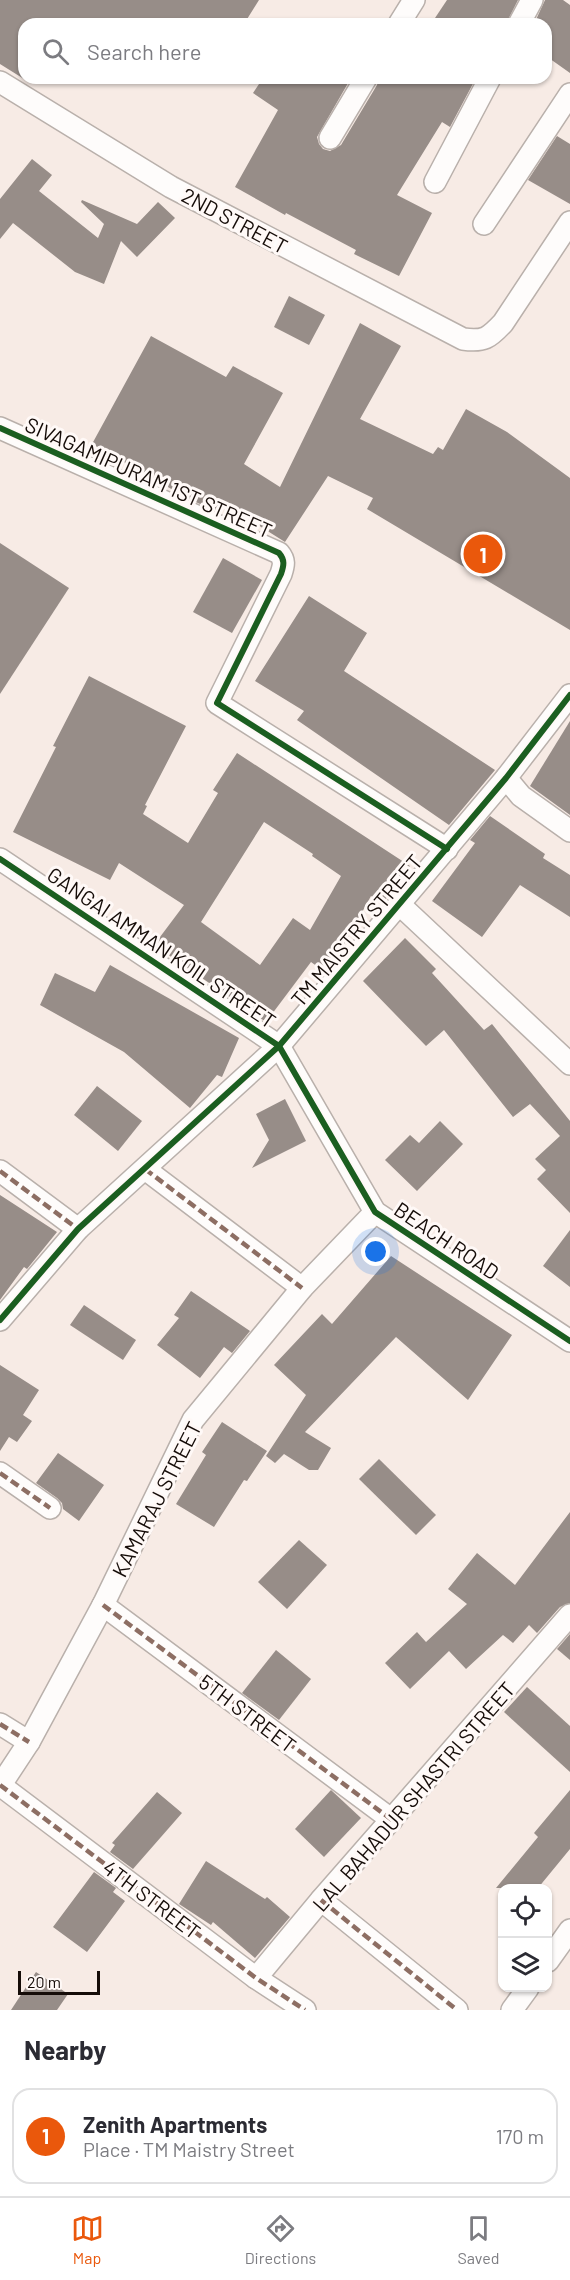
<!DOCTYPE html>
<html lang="en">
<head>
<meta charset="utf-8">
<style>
	:root { --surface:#fff; --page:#f2f2f3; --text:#2b2b33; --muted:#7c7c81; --line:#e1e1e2; --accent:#ea580c }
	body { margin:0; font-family:Barlow,sans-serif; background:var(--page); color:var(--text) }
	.controls { position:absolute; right:18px; bottom:18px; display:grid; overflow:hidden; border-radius:12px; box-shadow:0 2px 4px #0004 }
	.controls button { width:54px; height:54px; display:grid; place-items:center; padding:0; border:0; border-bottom:2px solid var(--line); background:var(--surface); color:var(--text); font:30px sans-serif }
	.scale { position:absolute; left:18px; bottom:15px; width:82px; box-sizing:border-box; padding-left:6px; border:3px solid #150c08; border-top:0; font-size:16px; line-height:21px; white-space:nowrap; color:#150c08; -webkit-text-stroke:4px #fff9f7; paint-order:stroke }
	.you { position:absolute; left:376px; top:1252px; width:21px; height:21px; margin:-15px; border:4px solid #fff; border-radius:50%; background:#1a73e8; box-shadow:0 0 0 9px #1a73e833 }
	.badge { display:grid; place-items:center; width:39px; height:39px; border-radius:50%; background:var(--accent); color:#fff; font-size:20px; font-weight:700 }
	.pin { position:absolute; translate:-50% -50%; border:3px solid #fff; box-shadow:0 2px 6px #0006 }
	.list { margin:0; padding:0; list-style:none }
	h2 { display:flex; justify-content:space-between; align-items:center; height:78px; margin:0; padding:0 24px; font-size:26px }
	h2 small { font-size:20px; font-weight:400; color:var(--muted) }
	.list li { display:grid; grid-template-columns:39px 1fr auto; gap:18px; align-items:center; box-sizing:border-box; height:96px; margin:0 12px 12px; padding:0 12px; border:2px solid var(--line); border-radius:18px }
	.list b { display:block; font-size:22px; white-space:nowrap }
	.list p { margin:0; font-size:20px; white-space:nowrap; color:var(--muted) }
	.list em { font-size:20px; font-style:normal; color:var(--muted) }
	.icon { flex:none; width:33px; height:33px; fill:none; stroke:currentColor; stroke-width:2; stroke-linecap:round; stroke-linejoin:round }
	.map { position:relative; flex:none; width:570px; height:2010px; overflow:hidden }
	.search { position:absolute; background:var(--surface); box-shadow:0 2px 4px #0004; left:18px; right:18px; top:18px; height:66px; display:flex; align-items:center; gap:15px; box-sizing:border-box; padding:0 21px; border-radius:18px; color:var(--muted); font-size:22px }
	.sheet { height:186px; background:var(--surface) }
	nav { display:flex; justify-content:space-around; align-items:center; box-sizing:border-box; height:84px; border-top:2px solid var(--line); background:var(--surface); font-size:16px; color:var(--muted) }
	nav a { display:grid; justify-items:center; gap:3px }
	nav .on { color:var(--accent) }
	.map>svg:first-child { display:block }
	.building { fill:#978d88; fill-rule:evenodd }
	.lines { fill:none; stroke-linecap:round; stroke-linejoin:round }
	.minor-casing { stroke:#b9b0ab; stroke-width:24 }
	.minor { stroke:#fefcfb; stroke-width:21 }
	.quiet { stroke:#8d6e63; stroke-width:4.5; stroke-dasharray:9 4.5; stroke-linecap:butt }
	.cycleway-casing { stroke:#fff9f7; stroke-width:10 }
	.cycleway { stroke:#1b5e20; stroke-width:6 }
	.labels { text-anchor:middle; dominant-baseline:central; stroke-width:6; stroke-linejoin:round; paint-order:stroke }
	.street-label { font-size:21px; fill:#150c08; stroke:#fff9f7 }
</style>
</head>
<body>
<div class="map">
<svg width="570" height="2010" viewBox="0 0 570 2010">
	<rect width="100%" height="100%" fill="#f7ebe5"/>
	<g class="building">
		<path d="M0 0H259L244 24H24V79L0 64Z"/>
		<path d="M447 0H518L506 24H431Z"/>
		<path d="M545 0H563L570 5V73L546 56V24H534Z"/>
		<path d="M263 78H351L317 137 319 144 323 149 330 151 341 145 377 85 379 78H476L450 127 442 122 397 195 432 213 399 276 354 254 356 250 286 213 285 215 235 187 278 110 253 93Z"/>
		<path d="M557 136 570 144V204L528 180Z"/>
		<path d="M32 159 52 175 39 191 98 238 104 224 81 202 82 200 137 224 158 202 175 218 137 257 121 241 104 284 75 272 13 223 0 239V199Z"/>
		<path d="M289 296 325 315 309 345 274 327Z"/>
		<path d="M360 323 401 346 360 419 433 454 438 447 443 450 466 409 507 432 570 478V630L367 509 373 498 328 476 285 542 223 503 218 512 189 499 92 444 151 336 226 377 233 366 283 393 244 464 280 487Z"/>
		<path d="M0 543 69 588 0 694Z"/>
		<path d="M223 558 262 580 232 633 193 612Z"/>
		<path d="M309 596 367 633 344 671 495 770 449 825 297 720 304 711 255 681Z"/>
		<path d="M89 676 186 726 145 805 147 806 143 814 188 843 218 793 213 790 237 753 410 866 383 903 371 896 340 952 325 972 311 962 266 1022 154 945 184 905 119 863 110 880 13 832 56 747 53 746ZM264 822 313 854 312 856 341 876 310 930 293 918 260 965 201 922Z"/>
		<path d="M570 721V815L530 786Z"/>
		<path d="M490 816 545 854 543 858 570 875V917L520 885 482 937 432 901 475 843 470 840Z"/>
		<path d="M405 938 436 969 432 973 484 1030 492 1024 570 1121V1213L537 1179 546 1170 535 1159 560 1136 530 1104 513 1117 444 1030 426 1046 363 981Z"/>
		<path d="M110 965 239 1038 222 1077 217 1075 190 1108 124 1052 40 1005 55 973 95 992Z"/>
		<path d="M97 1086 142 1121 118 1151 74 1115Z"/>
		<path d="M285 1099 306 1141 252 1168 269 1140 256 1114Z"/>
		<path d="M440 1121 463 1144 417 1191 385 1160 410 1135 419 1143Z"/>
		<path d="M0 1195 57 1232 27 1269 24 1267 0 1300Z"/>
		<path d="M570 1230V1287L543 1266Z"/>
		<path d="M391 1256 512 1335 468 1400 396 1337 305 1432 331 1448 318 1470H309L284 1454 275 1463 266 1456 306 1395 274 1365 322 1314 332 1324Z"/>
		<path d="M191 1291 250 1331 232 1353 224 1347 200 1378 157 1345 179 1318 174 1315Z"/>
		<path d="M84 1305 136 1340 123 1360 70 1325Z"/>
		<path d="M0 1365 39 1390 23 1415 32 1421 17 1442 9 1437 0 1451Z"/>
		<path d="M222 1422 267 1451 247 1481 244 1480 214 1527 176 1504 206 1455 202 1452Z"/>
		<path d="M58 1453 104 1485 79 1521 63 1509 62 1503 57 1498 36 1483Z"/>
		<path d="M379 1459 436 1515 416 1535 359 1479Z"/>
		<path d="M570 1512V1603L560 1607 537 1633 529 1625 513 1643 503 1635 466 1669 449 1651 410 1689 385 1663 417 1632 426 1642 467 1604 448 1589 477 1553 515 1585Z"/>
		<path d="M299 1540 327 1565 287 1609 258 1582Z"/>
		<path d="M570 1634V1660L557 1649Z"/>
		<path d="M276 1650 311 1679 279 1720 242 1693Z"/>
		<path d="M527 1687 570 1726V1772L504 1712Z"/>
		<path d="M331 1790 361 1818 324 1857 295 1829Z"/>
		<path d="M570 1790V1849L538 1888H496L538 1837 534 1833Z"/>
		<path d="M157 1792 182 1813 133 1869 110 1852 115 1845 112 1843Z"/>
		<path d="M206 1861 265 1899 267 1897 290 1917 255 1958 213 1922 211 1925 179 1904Z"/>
		<path d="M94 1872 116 1888 113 1892 125 1901 87 1952 53 1927Z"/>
		<path d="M36 1972 68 1994 57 2010H11Z"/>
	</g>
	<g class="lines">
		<defs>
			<g id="minor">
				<path d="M399 24 414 0"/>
				<path d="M519 24 532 0"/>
				<path d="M0 82 171 187 463 339C484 342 489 338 503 323L570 222"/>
				<path d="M330 138 366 78"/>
				<path d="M435 182 490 78"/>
				<path d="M484 224 570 94"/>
				<path d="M0 428 279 553C285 560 284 565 281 574L217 703 447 849"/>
				<path d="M506 778 521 796 570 831"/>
				<path d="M0 859 279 1046 375 1212 570 1341"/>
				<path d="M399 904 570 1064"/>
				<path d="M145 1169 302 1288"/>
				<path d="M0 1171 78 1229"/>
				<path d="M0 1320 78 1229 279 1046 506 778 570 695"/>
				<path d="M0 1473 50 1508"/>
				<path d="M103 1605 392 1820"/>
				<path d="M0 1724 29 1742"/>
				<path d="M0 1785 256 1978 305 2010"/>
				<path d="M0 1786 29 1742 103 1605 193 1420 302 1288 375 1212"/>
				<path d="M321 1900 457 2010"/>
				<path d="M548 1961 570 1930"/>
				<path d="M256 1978 321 1900 570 1615"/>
				<path d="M512 2010 528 1988"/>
			</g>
		</defs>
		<use href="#minor" class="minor-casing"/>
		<use href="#minor" class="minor"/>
		<g class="quiet">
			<path d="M145 1169 302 1288"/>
			<path d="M0 1171 78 1229"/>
			<path d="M0 1473 50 1508"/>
			<path d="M103 1605 392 1820"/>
			<path d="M0 1724 29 1742"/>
			<path d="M0 1785 256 1978 305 2010"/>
			<path d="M321 1900 457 2010"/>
		</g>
		<defs>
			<g id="cycleway">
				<path d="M0 428 279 553C285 560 284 565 281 574L217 703 447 849"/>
				<path d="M0 859 279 1046 375 1212 570 1341"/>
				<path d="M0 1320 78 1229 279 1046 506 778 570 695"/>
			</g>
		</defs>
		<use href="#cycleway" class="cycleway-casing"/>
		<use href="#cycleway" class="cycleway"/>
	</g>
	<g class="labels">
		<g class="street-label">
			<text transform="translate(235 220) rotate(28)">2ND STREET</text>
			<text transform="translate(149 477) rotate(24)">SIVAGAMIPURAM 1ST STREET</text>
			<text transform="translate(356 930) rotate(-50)">TM MAISTRY STREET</text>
			<text transform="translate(162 947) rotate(34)">GANGAI AMMAN KOIL STREET</text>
			<text transform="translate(447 1240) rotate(34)">BEACH ROAD</text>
			<text transform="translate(156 1499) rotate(-63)">KAMARAJ STREET</text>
			<text transform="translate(248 1713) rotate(37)">5TH STREET</text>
			<text transform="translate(413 1796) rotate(-49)">LAL BAHADUR SHASTRI STREET</text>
			<text transform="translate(152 1899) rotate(37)">4TH STREET</text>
		</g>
	</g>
</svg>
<div class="controls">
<button><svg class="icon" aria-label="locate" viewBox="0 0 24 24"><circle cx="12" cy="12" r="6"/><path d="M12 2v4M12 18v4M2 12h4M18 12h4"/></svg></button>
<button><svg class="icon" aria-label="layers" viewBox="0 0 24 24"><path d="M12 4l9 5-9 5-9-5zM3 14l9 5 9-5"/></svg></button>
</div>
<div class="scale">20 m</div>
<div class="you"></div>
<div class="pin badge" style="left:483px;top:554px">1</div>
<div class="search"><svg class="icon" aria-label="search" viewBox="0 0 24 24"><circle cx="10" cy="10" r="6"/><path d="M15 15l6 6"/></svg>Search here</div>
</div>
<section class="sheet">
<h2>Nearby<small></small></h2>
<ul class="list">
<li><span class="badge">1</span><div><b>Zenith Apartments</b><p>Place · TM Maistry Street</p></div><em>170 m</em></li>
</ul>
</section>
<nav>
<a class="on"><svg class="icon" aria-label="map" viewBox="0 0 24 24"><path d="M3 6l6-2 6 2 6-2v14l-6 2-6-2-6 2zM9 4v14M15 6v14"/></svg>Map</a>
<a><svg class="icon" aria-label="directions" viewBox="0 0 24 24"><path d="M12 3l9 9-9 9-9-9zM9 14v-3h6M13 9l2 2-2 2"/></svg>Directions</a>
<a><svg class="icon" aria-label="saved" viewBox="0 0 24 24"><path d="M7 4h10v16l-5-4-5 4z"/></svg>Saved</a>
</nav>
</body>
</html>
